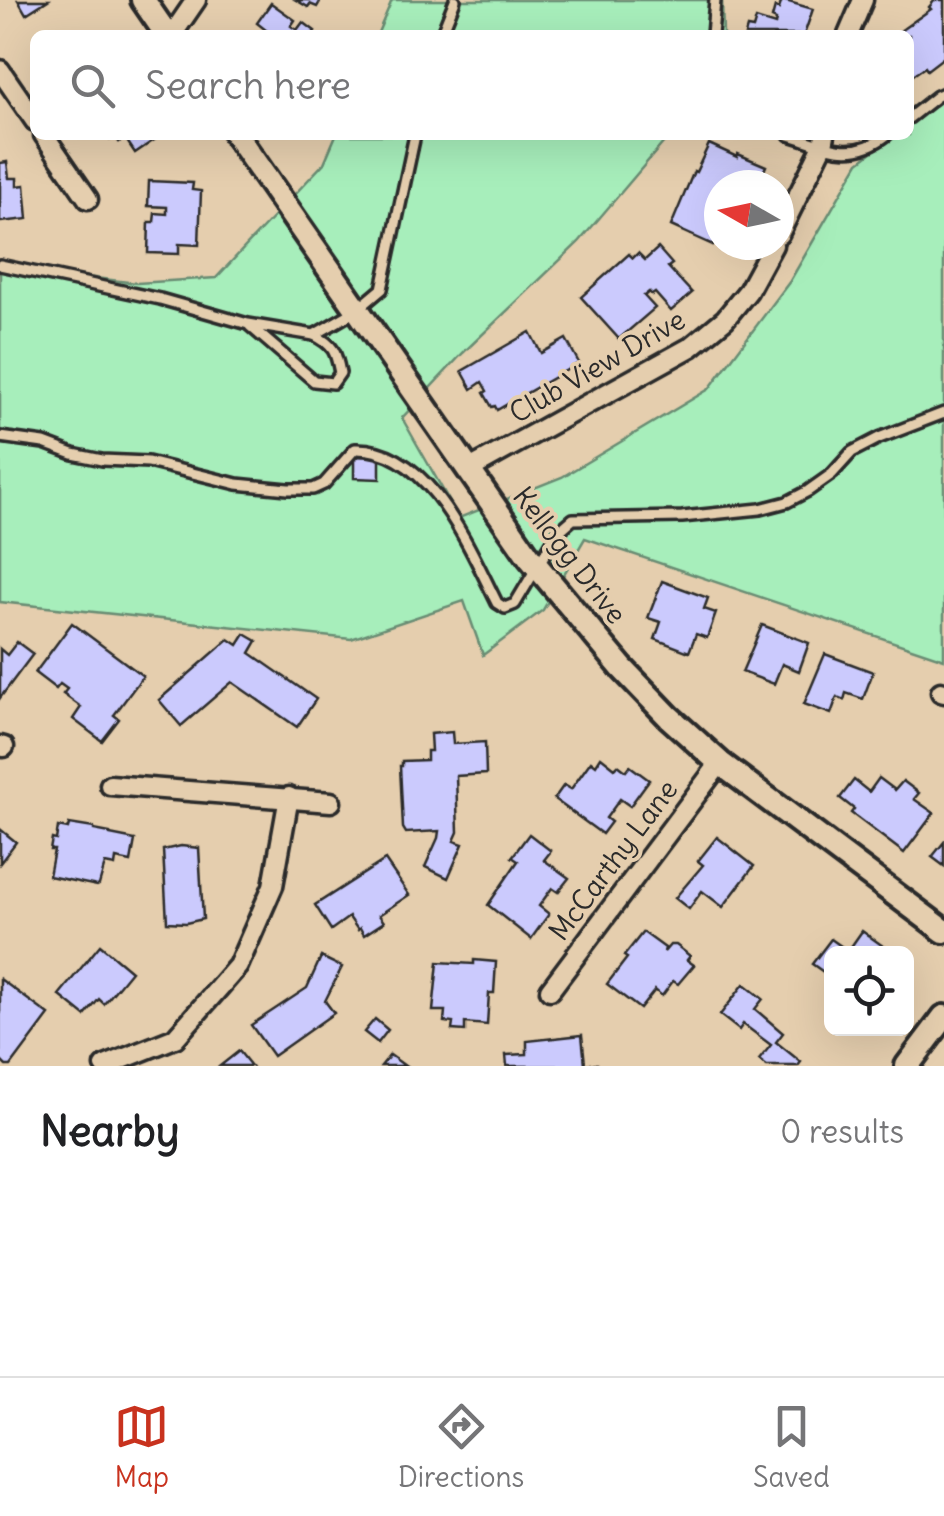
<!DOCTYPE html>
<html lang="en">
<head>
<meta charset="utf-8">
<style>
	:root { --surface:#fff; --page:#f6f6f6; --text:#202124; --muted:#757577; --line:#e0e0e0; --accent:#c8321e }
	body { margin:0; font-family:Delius,sans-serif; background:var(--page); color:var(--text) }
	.controls { position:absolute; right:30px; bottom:30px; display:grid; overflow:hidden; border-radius:15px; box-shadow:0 10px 40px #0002 }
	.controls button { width:90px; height:90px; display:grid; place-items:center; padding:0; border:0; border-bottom:2px solid var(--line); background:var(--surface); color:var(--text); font:50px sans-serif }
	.compass { position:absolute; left:704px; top:170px; width:90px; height:90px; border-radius:50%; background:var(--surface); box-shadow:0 10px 40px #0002; rotate:279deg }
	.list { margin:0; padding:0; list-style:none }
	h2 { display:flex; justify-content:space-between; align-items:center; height:130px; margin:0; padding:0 40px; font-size:42px }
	h2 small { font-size:32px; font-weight:400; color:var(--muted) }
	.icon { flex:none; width:55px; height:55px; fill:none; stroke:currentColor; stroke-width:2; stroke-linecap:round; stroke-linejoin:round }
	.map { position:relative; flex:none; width:944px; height:1066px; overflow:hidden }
	.search { position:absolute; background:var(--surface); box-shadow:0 10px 40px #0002; left:30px; right:30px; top:30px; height:110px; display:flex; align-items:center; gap:25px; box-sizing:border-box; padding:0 35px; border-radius:15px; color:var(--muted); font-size:38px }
	.sheet { height:310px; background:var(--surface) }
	nav { display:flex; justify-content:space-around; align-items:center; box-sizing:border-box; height:140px; border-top:2px solid var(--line); background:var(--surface); font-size:28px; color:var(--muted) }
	nav a { display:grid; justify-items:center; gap:5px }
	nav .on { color:var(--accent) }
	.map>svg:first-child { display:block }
	.green { fill:#a7eebb; stroke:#698c73; stroke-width:2.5 }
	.building { fill:#cbcafd; stroke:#2b2b2b; stroke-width:2.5 }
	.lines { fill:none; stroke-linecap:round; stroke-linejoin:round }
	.lane-casing { stroke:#2b2b2b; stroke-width:16 }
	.street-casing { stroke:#2b2b2b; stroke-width:25 }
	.secondary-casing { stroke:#2b2b2b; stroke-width:30 }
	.lane { stroke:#e5ceae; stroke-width:9 }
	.street { stroke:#e5ceae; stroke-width:18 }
	.secondary { stroke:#e5ceae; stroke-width:22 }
	.labels { text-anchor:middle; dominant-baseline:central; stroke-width:8; stroke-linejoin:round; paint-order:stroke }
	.street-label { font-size:28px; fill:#2b2b2b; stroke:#e5ceae }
</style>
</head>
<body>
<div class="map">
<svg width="944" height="1066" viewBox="0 0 944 1066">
	<rect width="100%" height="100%" fill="#e5ceae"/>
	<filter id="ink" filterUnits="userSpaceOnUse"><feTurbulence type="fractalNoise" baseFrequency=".01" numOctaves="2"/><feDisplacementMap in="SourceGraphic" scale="20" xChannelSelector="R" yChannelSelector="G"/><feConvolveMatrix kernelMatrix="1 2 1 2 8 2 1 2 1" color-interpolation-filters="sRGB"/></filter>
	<g filter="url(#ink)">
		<g class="green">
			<path d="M392 0H722L723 35H377Z"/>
			<path d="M944 96V659L585 538 543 610 483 655 464 601 351 639 0 602V267L137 283 216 278 324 163 336 135H670L579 242 463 353 402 418 459 518 562 477 709 389 790 281 859 162 894 135H909V123Z"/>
		</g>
		<g class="building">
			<path d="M18 0H48L26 14Z"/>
			<path d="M296 0H321L317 7 310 4 308 7Z"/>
			<path d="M782 0 813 9 804 35H745L747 28 753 29 756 19 775 25 776 20 772 18 775 7 779 9Z"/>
			<path d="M935 0H944V57L927 70 925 67 913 75 909 70V35H903L900 31 931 9 929 7Z"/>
			<path d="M271 3 295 20 291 26 297 30 303 22 315 31 312 35H270L271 34 257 23Z"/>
			<path d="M106 135H159L160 136 135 153 125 138 119 142 115 136 110 140Z"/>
			<path d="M709 144 737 157 738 154 766 166 758 185H743L733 181 731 185H719V231L713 245 671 226 694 171 696 172Z"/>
			<path d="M7 162 9 178H17V186L25 185 28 219 0 222V163Z"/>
			<path d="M149 181 193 183 192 190 201 191 199 245 179 244V254L148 253 149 222H154L155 213 167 214V207L148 206Z"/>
			<path d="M658 248 672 264 668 267 692 293 671 311 655 293 652 295 649 292 644 296 655 308 619 339 581 297 629 254 633 258 638 253 645 260Z"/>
			<path d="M530 332 541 353 566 339 579 363 497 410 495 406 492 407 484 393 487 391 482 382 472 389 462 371Z"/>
			<path d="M354 456 380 457V479L354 478Z"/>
			<path d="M662 581 708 598 704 609 716 613 707 638 696 634 689 652 655 639 661 622 648 618Z"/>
			<path d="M72 623 143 676 114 715 119 719 102 741 73 719 81 707 63 694 67 689 60 684 56 689 35 673Z"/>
			<path d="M762 625 809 643 799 671 782 664 774 684 742 672Z"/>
			<path d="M245 634 257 641 250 653 316 699 297 727 232 682 181 726 159 700 229 639 238 645Z"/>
			<path d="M17 642 33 654 0 698V649L7 655Z"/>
			<path d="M825 654 873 672 863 699 846 693 844 700 837 697 831 714 804 704Z"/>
			<path d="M452 732 453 744 485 742 486 774 456 776 458 832 454 841 463 844 448 878 425 867 438 838 439 831 406 833 403 828 400 766H402V761L427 760V751H431L430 734Z"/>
			<path d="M601 757 615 768 618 765 626 771 630 766 649 780 630 806 620 799 606 818 611 822 602 834 554 799 564 785 571 789 591 761 596 765Z"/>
			<path d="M879 778 895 790 903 781 919 793 914 799 934 813 904 853 851 813 854 809 840 798 854 780 869 792Z"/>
			<path d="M69 824 94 828V830L110 833V835L135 840 131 862 116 859 115 866 105 864 99 885 97 886 49 876 54 850H50L52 839 56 840 58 827 68 829Z"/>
			<path d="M0 829 16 842 0 863Z"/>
			<path d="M529 834 551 851 544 860 569 878 558 892 552 888 539 906 549 914 531 939 488 905 518 861 512 857Z"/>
			<path d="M717 837 754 866 723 907 702 891 689 909 675 898 703 865 698 861Z"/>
			<path d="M944 842V866L932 857Z"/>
			<path d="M181 846 199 848 203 919 186 923 167 922 163 850Z"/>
			<path d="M385 860 409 895 379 915 384 922 364 935 360 928 358 930 349 917 331 930 315 905Z"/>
			<path d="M862 931 890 951 888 954H832V978L812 964 831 939 848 951Z"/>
			<path d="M643 932 665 948 664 952 670 945H676L690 956 687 960 694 965 678 984 673 981 662 996 655 990 640 1009 607 984 627 958 624 956Z"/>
			<path d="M100 945 131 971 104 1004 99 999 85 1016 59 995Z"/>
			<path d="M321 957 342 967 325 1001 334 1013 273 1056 251 1025 307 988Z"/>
			<path d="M474 960 496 962 494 993H489L487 1025 465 1023V1031L452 1030 453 1023 444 1022 445 1011H433L438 962 474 964Z"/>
			<path d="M0 979 49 1015 11 1066H6L0 1060Z"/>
			<path d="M744 984 763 999 755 1009 783 1033 776 1042 801 1062 798 1066H767L759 1060 771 1045 743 1024 739 1030 720 1015Z"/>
			<path d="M375 1019 388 1030 378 1043 364 1032Z"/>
			<path d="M582 1035 585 1064H597V1066H507L506 1055 527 1054V1041Z"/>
			<path d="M239 1051 251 1066H220Z"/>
			<path d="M390 1055 405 1066H381Z"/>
		</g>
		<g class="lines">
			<defs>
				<g id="lane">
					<path d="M441 35 455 0"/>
					<path d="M712 35 715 0"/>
					<path d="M909 118 937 96 944 93"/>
					<path d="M789 135C827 146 852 162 887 135"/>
					<path d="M0 265 160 299 248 324 314 335 357 310 382 289 415 135"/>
					<path d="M250 326 314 381 333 383 340 373C336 352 334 345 314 335"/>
					<path d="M0 437 44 443 73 454 102 460 148 462 237 484 288 489H313L324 484 355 449C429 447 469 548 497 603L505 608 515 604 558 532 573 519 682 517 760 509 787 502 808 491 832 474 852 452 879 438 944 413"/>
				</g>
				<g id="street">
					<path d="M172 35 196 0"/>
					<path d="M848 35 863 0"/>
					<path d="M0 70 35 121"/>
					<path d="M44 135 88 199"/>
					<path d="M779 234 823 145 825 135"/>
					<path d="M468 470 691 347 725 319 748 291 773 245"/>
					<path d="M941 692 944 693"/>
					<path d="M0 746 4 747"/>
					<path d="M110 785 331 802"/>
					<path d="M550 990 720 763"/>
					<path d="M105 1066 175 1038 238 966 273 886 289 797"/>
				</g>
				<g id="secondary">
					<path d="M143 0 167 35"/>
					<path d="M236 135 530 558 622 668 669 717 720 763 944 931"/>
					<path d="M907 1066 944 1017"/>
				</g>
			</defs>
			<use href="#lane" class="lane-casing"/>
			<use href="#street" class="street-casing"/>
			<use href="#secondary" class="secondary-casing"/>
			<use href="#lane" class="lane"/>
			<use href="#street" class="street"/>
			<use href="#secondary" class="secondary"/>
		</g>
	</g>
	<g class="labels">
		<g class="street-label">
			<text transform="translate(597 366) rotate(-30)">Club View Drive</text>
			<text transform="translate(570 555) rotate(52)">Kellogg Drive</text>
			<text transform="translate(613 860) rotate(-53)">McCarthy Lane</text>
		</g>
	</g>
</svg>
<div class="controls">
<button><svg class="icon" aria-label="locate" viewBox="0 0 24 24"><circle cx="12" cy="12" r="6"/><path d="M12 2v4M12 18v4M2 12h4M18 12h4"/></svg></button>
</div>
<svg class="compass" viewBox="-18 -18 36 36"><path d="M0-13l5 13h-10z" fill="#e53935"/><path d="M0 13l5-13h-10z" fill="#757577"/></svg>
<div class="search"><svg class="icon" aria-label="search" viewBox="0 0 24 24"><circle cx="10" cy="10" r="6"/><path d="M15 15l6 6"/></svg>Search here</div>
</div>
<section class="sheet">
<h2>Nearby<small>0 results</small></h2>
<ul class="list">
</ul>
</section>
<nav>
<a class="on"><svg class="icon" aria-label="map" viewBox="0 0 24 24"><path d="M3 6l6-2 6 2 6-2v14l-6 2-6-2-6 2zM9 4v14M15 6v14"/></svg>Map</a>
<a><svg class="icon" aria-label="directions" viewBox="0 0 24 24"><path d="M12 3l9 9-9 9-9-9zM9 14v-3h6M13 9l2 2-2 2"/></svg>Directions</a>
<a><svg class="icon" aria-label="saved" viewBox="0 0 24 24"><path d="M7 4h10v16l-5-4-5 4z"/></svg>Saved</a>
</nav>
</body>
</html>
